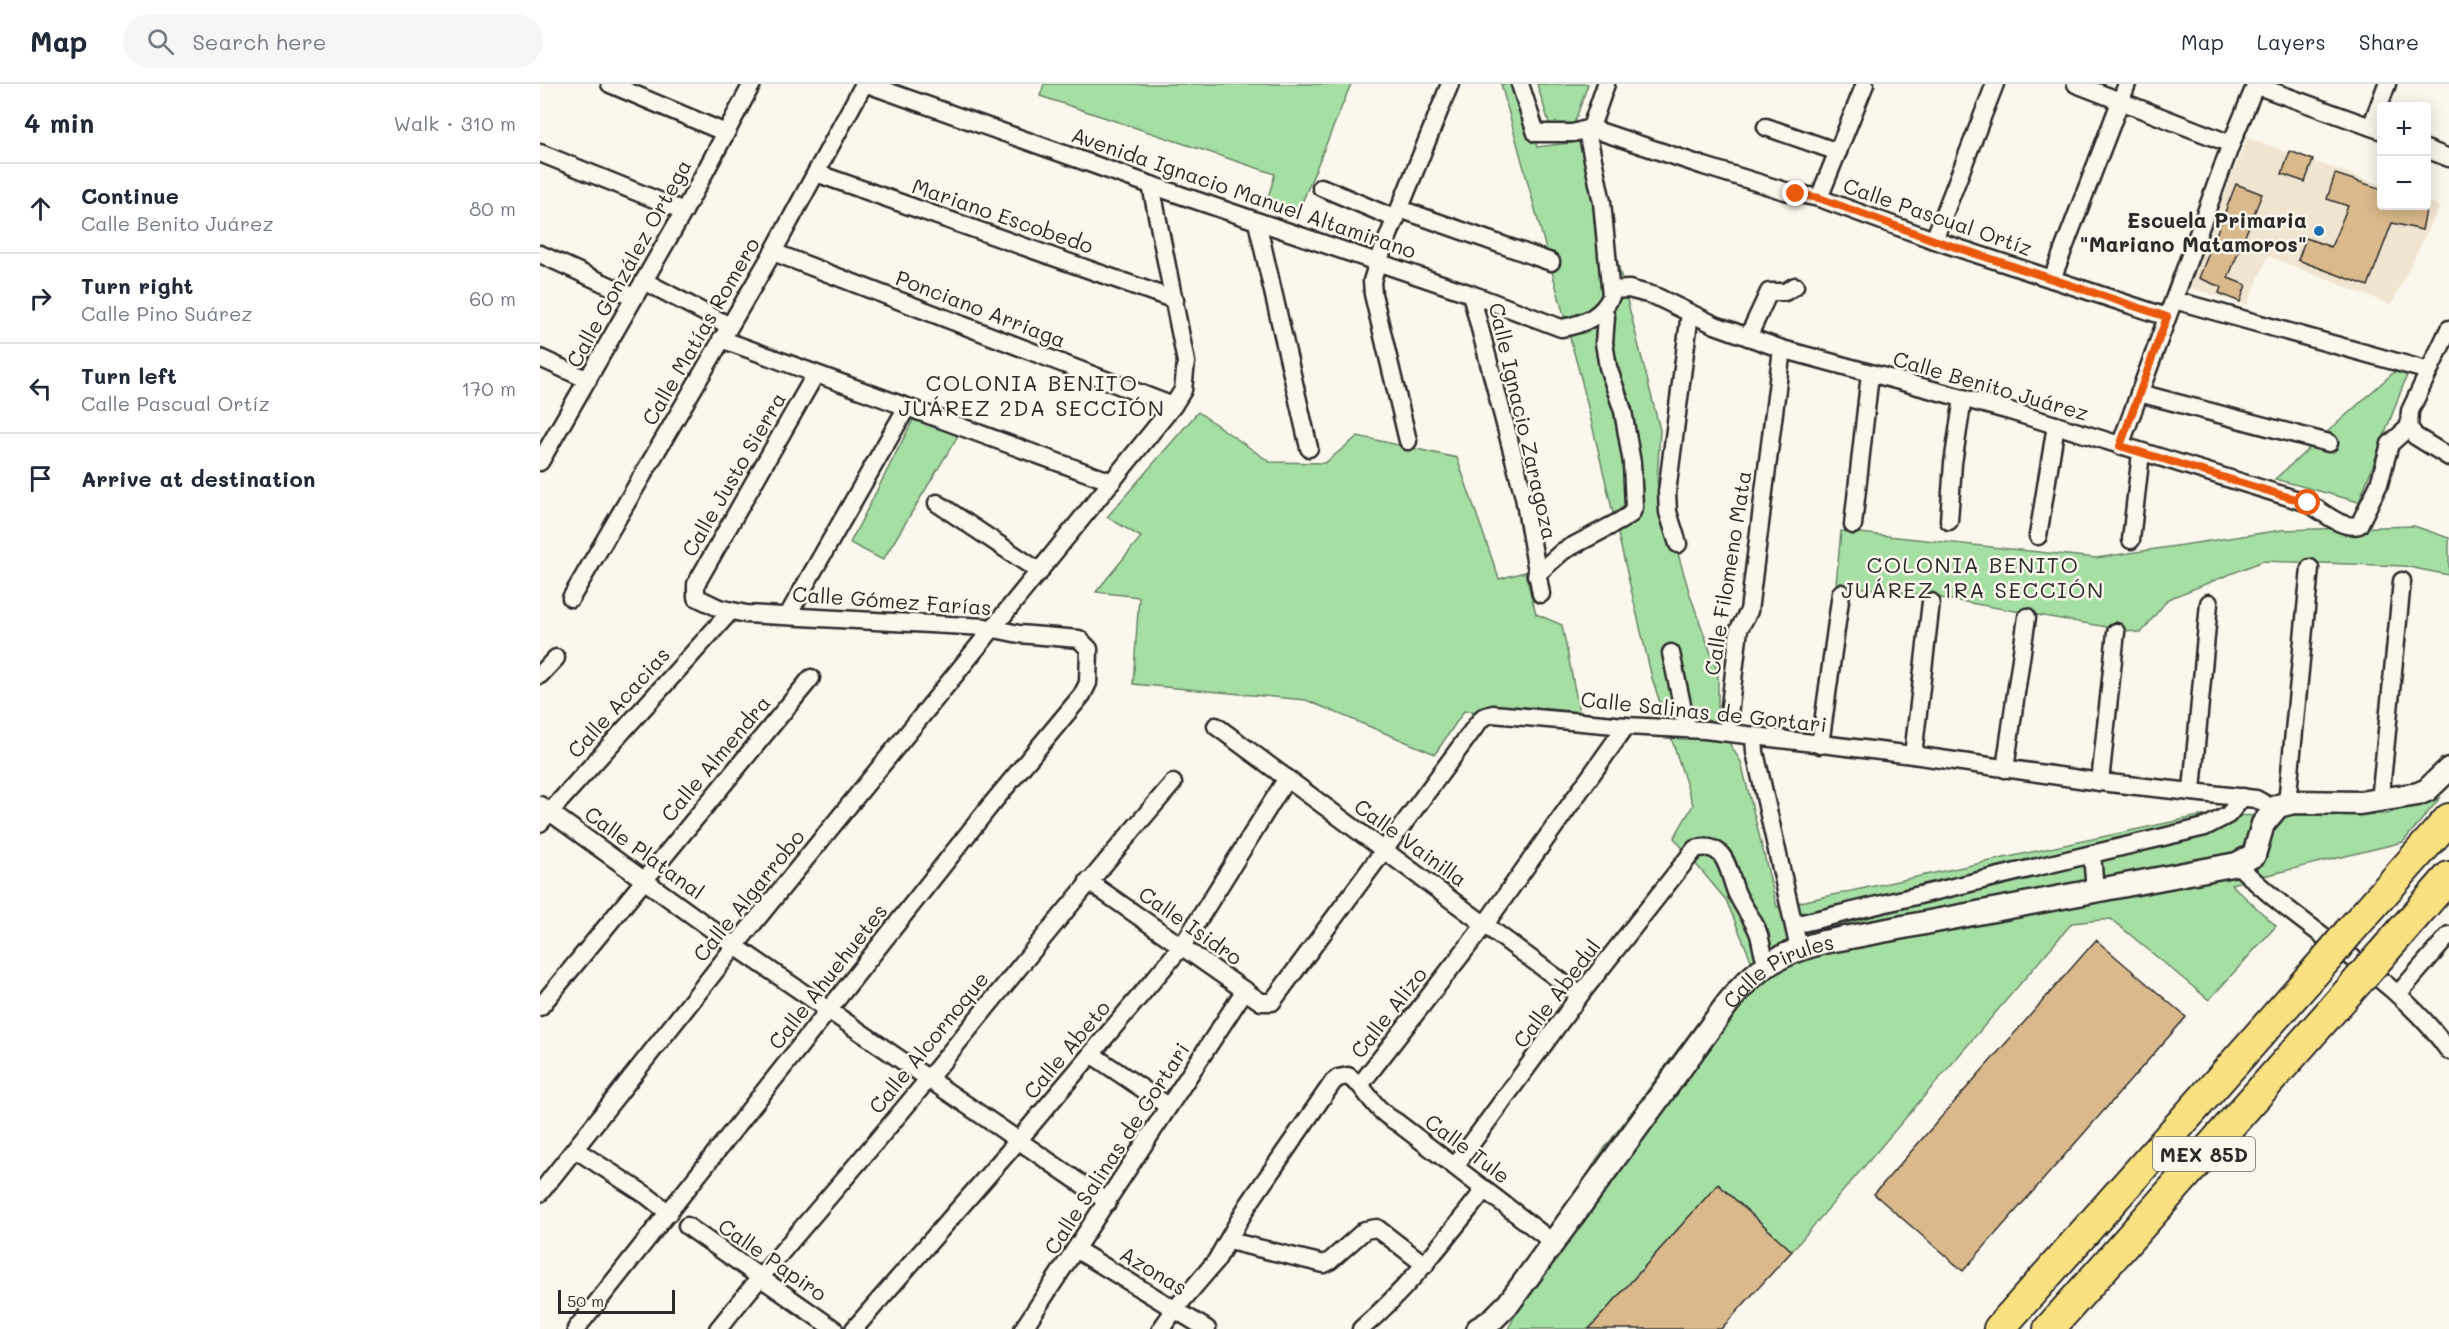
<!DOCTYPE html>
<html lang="en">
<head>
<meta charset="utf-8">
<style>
	:root { --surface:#fff; --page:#f6f6f7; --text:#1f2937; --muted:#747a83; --line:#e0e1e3 }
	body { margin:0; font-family:Mali,sans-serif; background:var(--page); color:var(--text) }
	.controls { position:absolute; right:18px; top:18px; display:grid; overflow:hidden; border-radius:6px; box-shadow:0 3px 15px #0003 }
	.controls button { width:54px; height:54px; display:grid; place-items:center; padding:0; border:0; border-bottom:2px solid var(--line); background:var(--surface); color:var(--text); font:30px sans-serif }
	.scale { position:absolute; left:18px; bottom:15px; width:117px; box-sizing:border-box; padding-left:6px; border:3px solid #2b2b2b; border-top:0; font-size:16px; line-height:21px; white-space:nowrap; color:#2b2b2b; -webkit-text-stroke:4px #fbf7ec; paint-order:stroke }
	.stop { position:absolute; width:18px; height:18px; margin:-14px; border:4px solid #ea580c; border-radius:50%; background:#fff }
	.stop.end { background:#ea580c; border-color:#fff; box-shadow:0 2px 6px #0008 }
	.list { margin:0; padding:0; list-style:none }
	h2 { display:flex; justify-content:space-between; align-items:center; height:78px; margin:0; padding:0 24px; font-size:26px }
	h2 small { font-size:20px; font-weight:400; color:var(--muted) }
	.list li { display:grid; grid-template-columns:39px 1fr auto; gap:18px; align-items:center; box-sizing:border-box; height:90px; padding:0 24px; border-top:2px solid var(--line) }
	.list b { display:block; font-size:22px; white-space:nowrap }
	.list p { margin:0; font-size:20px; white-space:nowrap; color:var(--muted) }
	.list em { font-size:20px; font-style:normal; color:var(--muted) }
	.icon { flex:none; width:33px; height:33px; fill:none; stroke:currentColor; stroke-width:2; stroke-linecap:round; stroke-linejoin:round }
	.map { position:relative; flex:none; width:1909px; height:1245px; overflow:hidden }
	header { display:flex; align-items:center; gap:36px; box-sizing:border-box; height:84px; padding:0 30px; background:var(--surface); border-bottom:2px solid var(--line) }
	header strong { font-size:28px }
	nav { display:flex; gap:33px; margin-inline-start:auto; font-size:21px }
	.search { width:420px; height:54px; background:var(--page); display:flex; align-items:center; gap:15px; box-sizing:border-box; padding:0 21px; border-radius:33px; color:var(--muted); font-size:22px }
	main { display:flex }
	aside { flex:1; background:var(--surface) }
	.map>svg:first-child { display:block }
	.built { fill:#f1e5d0 }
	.green { fill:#a5dfa4; stroke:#688568; stroke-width:1.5 }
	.building { fill:#daba8d; stroke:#2b2b2b; stroke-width:1.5 }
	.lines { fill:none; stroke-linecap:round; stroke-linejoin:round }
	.street-casing { stroke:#2b2b2b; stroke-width:21 }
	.secondary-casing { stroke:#2b2b2b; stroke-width:27 }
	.highway-casing { stroke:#2b2b2b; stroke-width:34 }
	.street { stroke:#fbf7ec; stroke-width:16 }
	.secondary { stroke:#fbf7ec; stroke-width:22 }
	.highway { stroke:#f9e181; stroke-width:30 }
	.highway-bridge-casing { stroke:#2b2b2b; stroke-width:34; stroke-linecap:butt }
	.highway-bridge { stroke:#f9e181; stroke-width:30 }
	.route { stroke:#ea580c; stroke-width:8 }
	.poi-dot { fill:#1f6fb2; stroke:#fbf7ec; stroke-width:2 }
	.labels { text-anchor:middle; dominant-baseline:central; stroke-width:5; stroke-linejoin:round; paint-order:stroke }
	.shield { fill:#fbf7ec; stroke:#696865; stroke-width:1.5 }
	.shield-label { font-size:20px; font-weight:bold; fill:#2b2b2b }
	.street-label { font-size:21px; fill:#2b2b2b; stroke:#fbf7ec }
	.poi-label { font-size:21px; font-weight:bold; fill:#2b2b2b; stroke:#fbf7ec; text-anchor:end }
	.neighbourhood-label { font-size:22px; letter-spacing:1.5px; fill:#2b2b2b; stroke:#fbf7ec }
</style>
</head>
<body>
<header>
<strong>Map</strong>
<div class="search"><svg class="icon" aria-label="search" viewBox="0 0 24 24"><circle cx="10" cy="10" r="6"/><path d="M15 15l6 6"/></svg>Search here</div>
<nav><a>Map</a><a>Layers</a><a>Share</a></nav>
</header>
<main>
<aside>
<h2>4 min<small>Walk · 310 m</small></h2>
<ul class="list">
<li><svg class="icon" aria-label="ahead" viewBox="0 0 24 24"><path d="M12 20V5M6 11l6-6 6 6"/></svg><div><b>Continue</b><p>Calle Benito Juárez</p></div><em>80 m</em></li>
<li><svg class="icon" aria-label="right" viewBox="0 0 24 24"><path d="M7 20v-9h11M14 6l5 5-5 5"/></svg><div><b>Turn right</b><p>Calle Pino Suárez</p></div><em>60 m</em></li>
<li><svg class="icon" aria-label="left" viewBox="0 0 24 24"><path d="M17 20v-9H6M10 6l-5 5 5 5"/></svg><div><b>Turn left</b><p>Calle Pascual Ortíz</p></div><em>170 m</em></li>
<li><svg class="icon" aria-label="arrive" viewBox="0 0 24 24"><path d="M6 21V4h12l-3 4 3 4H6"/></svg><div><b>Arrive at destination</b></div></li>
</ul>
</aside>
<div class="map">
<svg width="1909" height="1245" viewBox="0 0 1909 1245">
	<rect width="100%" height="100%" fill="#fbf7ec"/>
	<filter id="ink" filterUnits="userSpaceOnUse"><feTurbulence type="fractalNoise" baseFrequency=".0167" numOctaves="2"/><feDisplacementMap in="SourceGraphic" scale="12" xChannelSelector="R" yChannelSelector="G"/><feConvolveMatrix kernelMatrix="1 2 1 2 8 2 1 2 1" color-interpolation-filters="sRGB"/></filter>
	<g filter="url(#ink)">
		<path class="built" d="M1707 54 1841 101 1842 122H1886L1887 117 1900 122 1851 221 1728 172 1707 221 1647 203Z"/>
		<g class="green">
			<path d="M504 0H811L756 133 725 124 735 90 500 12Z"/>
			<path d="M961 0H980L997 63 1047 57 1120 346 1117 397 1150 511 1178 589V641L1201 678 1237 823 1659 732 1846 730 1900 714 1863 758 1691 800 1736 842 1669 916 1571 835 1532 839 1252 1167 1178 1100 1049 1245H968L1056 1076 1176 914 1213 881 1186 816 1134 754 1153 721 1112 594 1042 298Z"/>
			<path d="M997 0H1048L1034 40 1010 42Z"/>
			<path d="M1854 288 1867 291 1819 418 1735 395Z"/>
			<path d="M658 328 730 378 785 379 818 352 917 374 959 495 985 488 996 530 1022 541 1040 632 924 627 895 670 766 616 593 600 599 513 556 508 601 453 567 433Z"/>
			<path d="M373 336 419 350 343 476 310 459Z"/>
			<path d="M1874 442 1909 454V491L1864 482 1723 477 1628 515 1601 549 1407 515 1296 500 1301 447 1556 474 1742 446Z"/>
		</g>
		<g class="building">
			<path d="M1750 67 1773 76 1765 98 1742 90Z"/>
			<path d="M1795 90 1842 105V122H1887L1882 146 1852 139 1828 202 1758 176 1766 154 1791 163 1808 122 1787 115Z"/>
			<path d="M1696 100 1722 110 1688 194 1706 201 1700 218 1679 209 1681 203 1659 194Z"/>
			<path d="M1556 856 1646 933 1423 1187 1334 1110Z"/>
			<path d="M1178 1100 1252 1167 1181 1245H1049Z"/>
		</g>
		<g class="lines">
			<defs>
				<g id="street">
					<path d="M70 0 186 49"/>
					<path d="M327 0 611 101 931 210 1021 244C1042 241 1063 232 1071 212L1062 118 1048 52 1066 0"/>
					<path d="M980 0 996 49H1033L1050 44"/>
					<path d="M1536 0 1691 60"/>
					<path d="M1715 1 1842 47"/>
					<path d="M1226 43 1298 68"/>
					<path d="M1831 43 1847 0"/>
					<path d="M1050 44 1164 82 1245 107 1279 114 1394 156 1627 233"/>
					<path d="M1886 65 1909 74"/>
					<path d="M0 69 144 127"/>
					<path d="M276 89 635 216"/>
					<path d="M781 103 856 135"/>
					<path d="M1279 114 1325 0"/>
					<path d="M860 125 1011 178"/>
					<path d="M717 138 769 364"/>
					<path d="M1394 156 1455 0"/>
					<path d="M233 168 633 322"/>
					<path d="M0 170 94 213"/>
					<path d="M1512 195 1587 0"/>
					<path d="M104 197 188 241"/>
					<path d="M1071 206 1089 205 1115 212 1175 241 1242 265 1470 327 1768 419C1782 427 1802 446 1819 441L1839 400 1850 360 1869 343 1870 327 1909 245"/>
					<path d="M931 210 984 413 1001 510"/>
					<path d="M1634 216 1889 287"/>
					<path d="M1208 253 1229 208H1245L1255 202"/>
					<path d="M181 255 572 398"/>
					<path d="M0 274 48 296"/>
					<path d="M1599 309 1789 359"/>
					<path d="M1869 343 1875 352 1909 373"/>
					<path d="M868 357 833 210 832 197 838 178 910 0"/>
					<path d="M1580 362 1691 60 1716 0"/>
					<path d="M0 378 144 127 212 0"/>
					<path d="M397 419 500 488"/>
					<path d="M1409 437 1413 379 1423 314"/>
					<path d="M1313 441 1330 290"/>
					<path d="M1498 452 1516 341"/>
					<path d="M1591 456 1601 369"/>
					<path d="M1138 460 1128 428 1127 408 1150 229"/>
					<path d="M996 491 1023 467 1080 437 1091 430 1094 423 1092 379 1083 327 1068 283 1064 259 1066 233 1063 225"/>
					<path d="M31 514 233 168 324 0"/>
					<path d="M248 531 367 323"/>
					<path d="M1131 569 1147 644"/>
					<path d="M0 591 16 574"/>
					<path d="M676 642 1040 911"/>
					<path d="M1187 648 1199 545 1209 527 1242 265"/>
					<path d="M1214 652 1215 668 1259 865"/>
					<path d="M1280 661 1301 509"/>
					<path d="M1373 671 1391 518"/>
					<path d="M1465 685 1487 533"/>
					<path d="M1560 698 1576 548"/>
					<path d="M1652 706 1669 519"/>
					<path d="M1840 717 1862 497"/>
					<path d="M1747 719 1770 484"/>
					<path d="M0 721 195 862 568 1118"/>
					<path d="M0 739 190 528"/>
					<path d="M1552 770 1555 807"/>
					<path d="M1697 780C1763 848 1853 888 1909 967"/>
					<path d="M548 797 721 918H732L938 639 943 633 953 630 1086 642 1165 646 1373 671 1560 698 1716 715 1734 725"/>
					<path d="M1254 841 1665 743 1688 731 1703 713"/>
					<path d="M1858 910 1909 851"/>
					<path d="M0 923 271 594"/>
					<path d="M551 970 628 1022"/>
					<path d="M820 1001C832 1017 840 1029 858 1039L1014 1159"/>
					<path d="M36 1066 106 1111 129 1129"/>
					<path d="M915 1082 1040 911 1155 765C1188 756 1188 790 1197 810 1203 823 1213 835 1218 848 1222 858 1221 871 1229 879"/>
					<path d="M0 1109 195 862 633 322 643 306 646 278 611 101"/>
					<path d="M147 1142 294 1245"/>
					<path d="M689 1157 784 1180 790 1177 825 1146 837 1144 885 1181"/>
					<path d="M537 1166 667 1245"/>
					<path d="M36 1245 450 722 542 611 548 599 549 565 539 555 479 550 445 543 206 530 179 524 156 513V500L275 291"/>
					<path d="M178 1245C246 1160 320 1079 389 994 470 895 549 796 633 699"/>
					<path d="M314 1245 477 1058 642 862 747 694"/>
					<path d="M483 1245 705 906"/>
					<path d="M621 1245 635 1225 676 1177 708 1121 793 998 798 994 808 992 820 1001 946 839 1086 642"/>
					<path d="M821 1245C869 1204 906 1154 945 1105"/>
				</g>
				<g id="secondary">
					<path id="s1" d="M938 1245 951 1237 969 1219 1188 919C1216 883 1241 869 1284 858L1697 780 1714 771 1723 740 1738 722 1754 718 1820 719 1878 710 1887 706 1909 685"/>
				</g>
				<g id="highway">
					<path d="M1809 848 1909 735"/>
					<path d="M1840 872 1909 793"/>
					<path d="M1459 1245 1789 872"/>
					<path d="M1509 1245 1819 896"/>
				</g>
			</defs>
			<use href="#street" class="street-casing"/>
			<use href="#secondary" class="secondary-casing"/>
			<use href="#highway" class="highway-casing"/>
			<use href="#street" class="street"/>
			<use href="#secondary" class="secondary"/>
			<use href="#highway" class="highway"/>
			<defs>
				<g id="highway-bridge">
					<path d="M1789 872 1809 848"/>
					<path d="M1819 896 1840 872"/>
				</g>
			</defs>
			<use href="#highway-bridge" class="highway-bridge-casing"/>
			<use href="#highway-bridge" class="highway-bridge"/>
		</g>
	</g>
	<g class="lines" filter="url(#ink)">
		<path class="route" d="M1256 110 1279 114 1394 156 1627 233 1580 362 1768 419"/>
	</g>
	<circle class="poi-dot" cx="1779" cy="147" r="6"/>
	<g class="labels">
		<rect class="shield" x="1613" y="1053" width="102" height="34" rx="4.5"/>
		<g class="shield-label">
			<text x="1664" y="1070">MEX 85D</text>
		</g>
		<g class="street-label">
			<text transform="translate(704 108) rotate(19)">Avenida Ignacio Manuel Altamirano</text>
			<text transform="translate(463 131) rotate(19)">Mariano Escobedo</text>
			<text transform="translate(1398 132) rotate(19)">Calle Pascual Ortíz</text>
			<text transform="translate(88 179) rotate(-61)">Calle González Ortega</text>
			<text transform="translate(441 224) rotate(21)">Ponciano Arriaga</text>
			<text transform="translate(160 247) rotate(-60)">Calle Matías Romero</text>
			<text transform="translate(1451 301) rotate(16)">Calle Benito Juárez</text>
			<text transform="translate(984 337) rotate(77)">Calle Ignacio Zaragoza</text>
			<text transform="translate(193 390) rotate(-60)">Calle Justo Sierra</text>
			<text transform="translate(1187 489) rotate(-81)">Calle Filomeno Mata</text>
			<text transform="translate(352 516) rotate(4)">Calle Gómez Farías</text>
			<text transform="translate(78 618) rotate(-48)">Calle Acacias</text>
			<text transform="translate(1164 627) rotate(6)">Calle Salinas de Gortari</text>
			<text transform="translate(175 674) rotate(-50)">Calle Almendra</text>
			<text transform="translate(871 758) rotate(36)">Calle Vainilla</text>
			<text transform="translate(105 768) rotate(36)">Calle Platanal</text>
			<text transform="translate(208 811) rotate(-51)">Calle Algarrobo</text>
			<text transform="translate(651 841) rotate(35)">Calle Isidro</text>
			<text stroke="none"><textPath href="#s1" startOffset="474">Calle Pirules</textPath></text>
			<text transform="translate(287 892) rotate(-52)">Calle Ahuehuetes</text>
			<text transform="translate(1016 909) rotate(-53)">Calle Abedul</text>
			<text transform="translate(848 928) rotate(-52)">Calle Alizo</text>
			<text transform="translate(388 958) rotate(-51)">Calle Alcornoque</text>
			<text transform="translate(526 965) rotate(-50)">Calle Abeto</text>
			<text transform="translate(576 1064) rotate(-57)">Calle Salinas de Gortari</text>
			<text transform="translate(928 1064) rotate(37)">Calle Tule</text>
			<text transform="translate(233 1175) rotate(35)">Calle Papiro</text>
			<text transform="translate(614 1186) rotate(31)">Azonas</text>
		</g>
		<g class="poi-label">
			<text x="1767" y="135">Escuela Primaria<tspan x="1767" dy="24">"Mariano Matamoros"</tspan></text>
		</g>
		<g class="neighbourhood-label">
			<text x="492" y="298">COLONIA BENITO<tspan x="492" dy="25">JUÁREZ 2DA SECCIÓN</tspan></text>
			<text x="1433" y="480">COLONIA BENITO<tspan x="1433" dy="25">JUÁREZ 1RA SECCIÓN</tspan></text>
		</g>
	</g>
</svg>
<div class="controls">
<button>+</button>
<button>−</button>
</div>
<div class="scale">50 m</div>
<div class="stop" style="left:1768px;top:419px"></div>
<div class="stop end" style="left:1256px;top:110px"></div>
</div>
</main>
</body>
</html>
